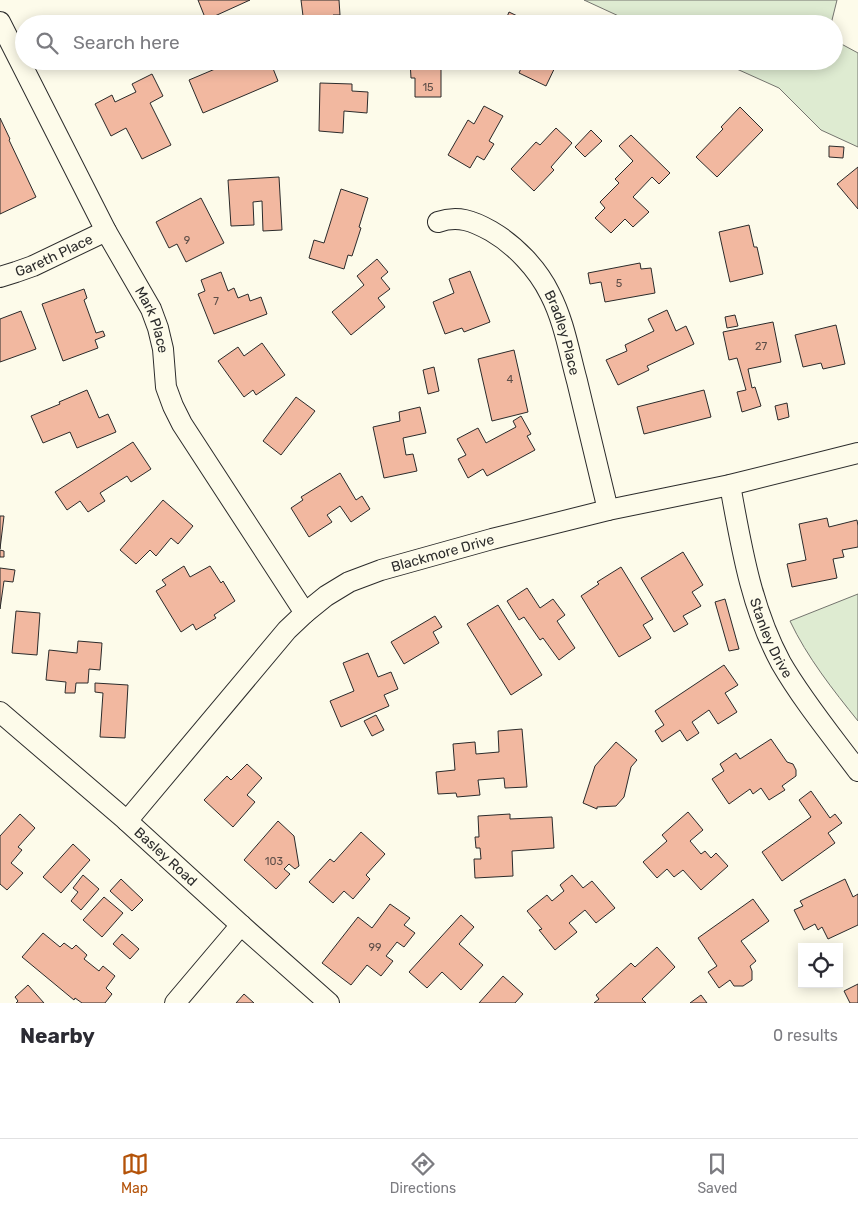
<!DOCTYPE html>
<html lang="en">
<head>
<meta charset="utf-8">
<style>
	:root { --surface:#fff; --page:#f2f2f3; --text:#2b2b33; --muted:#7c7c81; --line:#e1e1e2; --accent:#b45309 }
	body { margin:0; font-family:Rubik,sans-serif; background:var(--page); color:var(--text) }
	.controls { position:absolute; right:15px; bottom:15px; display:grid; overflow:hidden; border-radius:0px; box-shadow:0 2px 12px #0003 }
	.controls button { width:45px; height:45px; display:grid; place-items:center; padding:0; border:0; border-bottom:1px solid var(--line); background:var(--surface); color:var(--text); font:25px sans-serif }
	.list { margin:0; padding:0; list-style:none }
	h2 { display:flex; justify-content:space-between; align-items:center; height:65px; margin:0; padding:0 20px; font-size:21px }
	h2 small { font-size:16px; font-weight:400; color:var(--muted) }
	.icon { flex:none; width:28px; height:28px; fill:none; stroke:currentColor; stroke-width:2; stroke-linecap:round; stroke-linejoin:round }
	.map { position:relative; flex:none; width:858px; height:1003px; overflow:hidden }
	.search { position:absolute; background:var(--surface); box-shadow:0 2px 12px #0003; left:15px; right:15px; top:15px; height:55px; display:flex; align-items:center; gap:12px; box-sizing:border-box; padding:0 18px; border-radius:28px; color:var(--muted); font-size:19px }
	.sheet { height:135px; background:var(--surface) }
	nav { display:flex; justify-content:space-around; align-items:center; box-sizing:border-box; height:70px; border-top:1px solid var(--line); background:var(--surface); font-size:14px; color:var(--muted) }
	nav a { display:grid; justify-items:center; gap:2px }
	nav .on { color:var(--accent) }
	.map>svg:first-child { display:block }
	.green { fill:#deebd1; stroke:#74746e }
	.building { fill:#f2b8a0; stroke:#2b2b2b }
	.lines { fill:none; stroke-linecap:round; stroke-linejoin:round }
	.minor-casing { stroke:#2b2b2b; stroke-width:22 }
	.minor { stroke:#fdfbea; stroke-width:20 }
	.labels { text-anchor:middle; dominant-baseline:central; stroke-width:4; stroke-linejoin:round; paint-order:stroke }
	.number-label { font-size:11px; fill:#5d4e48 }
	.street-label { font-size:14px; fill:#2b2b2b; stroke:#fdfbea }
</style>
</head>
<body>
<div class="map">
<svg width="858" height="1003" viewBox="0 0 858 1003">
	<rect width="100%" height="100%" fill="#fdfbea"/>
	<g class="green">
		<path d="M584 0H837L831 24H636Z"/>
		<path d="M834 40 858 53V147L821 130 779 88 719 61H834Z"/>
		<path d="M858 594V721C833 690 807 657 790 621Z"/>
	</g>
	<g class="building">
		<path d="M198 0H250L206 20Z"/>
		<path d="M301 0H339L340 15H333V24H304Z"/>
		<path d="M509 12 534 24H504Z"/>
		<path d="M111 16 115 24H97Z"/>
		<path d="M539 19 549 24H536Z"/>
		<path d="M234 61H270L278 81 203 113 189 80Z"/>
		<path d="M410 61H452V68L441 69V97H415V78H411Z"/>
		<path d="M517 61H558L546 86 519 73 523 64Z"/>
		<path d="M152 74 163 96 150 103 171 145 142 159 126 128 111 136 95 104 112 95 115 102 136 92 132 84Z"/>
		<path d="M320 83 352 84V91L368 92 367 113 344 111 343 133 319 131Z"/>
		<path d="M484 106 503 116 489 141 494 144 484 160 477 156 470 168 448 155 468 120 474 124Z"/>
		<path d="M740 107 763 130 717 177 696 157 723 129 721 127Z"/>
		<path d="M0 118 10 139 9 140 36 197 0 214Z"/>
		<path d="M556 128 572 143 551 167 554 170 534 191 511 169 536 142 540 145Z"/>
		<path d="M591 130 602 141 585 157 575 147Z"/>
		<path d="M631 135 670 173 659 184 652 177 633 197 649 212 633 227 625 219 611 233 595 218 605 208 600 202 619 183 615 179 633 161 619 146Z"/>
		<path d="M829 146 844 147 843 158 829 157Z"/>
		<path d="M858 167V209L837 184Z"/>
		<path d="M279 177 282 230 263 231 262 201 253 202 254 225 231 226 228 180Z"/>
		<path d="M341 189 368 198 359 227 361 228 352 256 348 255 344 269 309 258 314 240 324 243Z"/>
		<path d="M201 198 224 243 186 262 177 244 169 248 156 222Z"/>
		<path d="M749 225 754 247H757L763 274 730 282 719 232Z"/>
		<path d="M377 259 388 272 381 278 390 289 378 298 385 307 351 335 332 312 364 285 357 276Z"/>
		<path d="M640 263 641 269 651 268 655 293 605 302 601 282 590 284 588 273Z"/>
		<path d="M470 271 490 322 464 332 462 328 445 334 433 302 454 293 449 279Z"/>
		<path d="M221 272 228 291 234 288 238 298 248 294 250 301 261 297 267 314 214 334 198 294 205 291 201 280Z"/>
		<path d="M84 289 87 298 84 300 96 333 103 331 105 336 95 340 98 348 63 361 42 304Z"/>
		<path d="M667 310 676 331 686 326 694 344 647 366 649 370 618 385 606 360 627 351 625 345 654 331 648 319Z"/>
		<path d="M21 311 36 349 0 362V319Z"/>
		<path d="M735 315 738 326 727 328 725 317Z"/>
		<path d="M773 322 781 362 748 369 752 388 755 387 761 406 742 412 737 392 746 390 737 358 729 360 723 332Z"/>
		<path d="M836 325 845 364 823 369 821 363 803 367 795 335Z"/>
		<path d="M262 343 285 375 256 395 253 390 244 397 218 361 238 347 244 356Z"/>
		<path d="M514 350 528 412 492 421 478 359Z"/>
		<path d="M434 367 439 391 428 394 423 370Z"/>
		<path d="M87 390 99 418 108 414 116 432 77 448 70 432 43 443 31 416 60 404 59 402Z"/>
		<path d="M704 390 711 417 644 434 637 407Z"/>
		<path d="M296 397 315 411 281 455 263 441Z"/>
		<path d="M787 403 789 417 778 420 775 406Z"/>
		<path d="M420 407 426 433 403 438 406 455 413 454 417 471 384 478 373 427 400 421 399 412Z"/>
		<path d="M521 416 531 434 527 436 535 450 487 476 483 469 468 478 458 459 466 455 457 439 478 428 486 443 516 427 513 421Z"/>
		<path d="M133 442 151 469 131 482 127 476 100 493 105 501 88 512 80 501 67 510 55 492Z"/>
		<path d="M340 473 356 500 362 496 370 509 351 522 340 506 327 515 332 522 309 537 291 508 303 500 301 497Z"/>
		<path d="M163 500 193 526 178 544 171 538 156 556 150 550 136 564 120 550Z"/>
		<path d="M0 516H4L0 549Z"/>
		<path d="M827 518 829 527 857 520 858 526V547L842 550 844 557 833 559 837 578 792 587 787 564 806 560 799 524Z"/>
		<path d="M0 550 4 551V557H0Z"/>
		<path d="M683 552 703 585 692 592 701 606 683 616 688 624 674 632 641 578Z"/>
		<path d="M184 566 190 577 210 566 221 583 223 581 235 601 214 615 216 618 196 630 193 624 181 632 156 591 166 585 162 580Z"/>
		<path d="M621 567 653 619 643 625 651 638 619 657 581 596 599 584 597 582Z"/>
		<path d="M0 568 15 570 13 582 4 581 0 609Z"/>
		<path d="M527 588 540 608 553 599 565 615 557 621 575 648 559 660 543 638 540 640 524 617 519 620 507 601Z"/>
		<path d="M725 599 739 649 729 651 715 602Z"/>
		<path d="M498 605 542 675 511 695 467 624Z"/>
		<path d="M16 611 40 613 37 655 12 653Z"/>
		<path d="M435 616 442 627 433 632 439 643 404 664 391 642Z"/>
		<path d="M78 641 102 643 100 670 89 669 88 683H76L75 693H65L66 682 46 680 49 650 77 653Z"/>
		<path d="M368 653 378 677 391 672 398 689 384 695 389 706 341 727 330 701 354 691 343 663Z"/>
		<path d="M724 665 738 685 725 693 737 712 718 724 709 710 692 722 699 733 687 741 680 730 662 742 655 731 664 725 655 711Z"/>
		<path d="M95 683 128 685 125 738 100 737 103 693 95 692Z"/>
		<path d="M376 715 384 730 372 736 364 721Z"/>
		<path d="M522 729 527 787 505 788 504 778 478 780 480 795 457 797 456 793 438 794 436 772 455 770 453 744 475 742 476 754 499 752 498 731Z"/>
		<path d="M771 739 787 762 793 764 796 770V776L782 786 785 790 769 800 761 788 753 794 750 789 729 804 712 779 724 771 720 764 736 753 740 759Z"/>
		<path d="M616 742 637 760 631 767 624 797 616 806 597 807V809L583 803 595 766Z"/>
		<path d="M247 764 262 778 247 795 255 802 233 827 204 800 227 776 231 780Z"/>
		<path d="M811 791 830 818 835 814 842 823 828 833 835 843 782 881 762 852 811 817 799 800Z"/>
		<path d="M688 812 703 830 690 841 701 854 705 851 711 858 716 853 728 866 701 890 683 870 674 877 667 869 657 878 643 862 667 841 662 835Z"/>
		<path d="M20 814 35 828 18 847 22 850 11 863 23 873 7 890 0 884V836Z"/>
		<path d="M510 814V819L552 817 554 848 512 851 513 876 475 878 474 859H481L480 848H476L475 837H479L478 816Z"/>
		<path d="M278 821 294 836 299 866 295 869 289 864 284 869 290 874 276 889 244 860Z"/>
		<path d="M361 832 385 854 366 875 370 879 353 899 344 891 333 903 309 882 330 859 334 862Z"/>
		<path d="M73 844 90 860 61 893 43 877Z"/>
		<path d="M83 875 99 889 81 910 71 901 78 892 73 888Z"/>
		<path d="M572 875 583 888 592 881 615 908 596 923 585 910 569 923 577 932 555 950 539 930 542 929 527 911 547 895 552 901 564 891 560 885Z"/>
		<path d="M121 879 143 900 132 911 110 891Z"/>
		<path d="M845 879 853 897 858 894V925L828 939 822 927 818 930 815 924 804 930 794 910 803 906 800 901Z"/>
		<path d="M104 897 123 913 102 937 83 920Z"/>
		<path d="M753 899 769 921 741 941 756 961 750 966 752 971V980L743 986H734L730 980 719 988 708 972 717 966 698 938Z"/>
		<path d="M390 904 410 918 404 925 415 933 404 947 397 942 386 956 393 961 381 976 367 965 351 985 322 963 358 917 372 928Z"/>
		<path d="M461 915 474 927 459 944 483 965 461 990 442 972 427 988 409 972Z"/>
		<path d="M43 933 60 947 64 943 72 949 76 945 87 955 84 959 99 971 103 966 115 976 106 988 112 994 105 1003H82L75 998 74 1000 22 957Z"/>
		<path d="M122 934 139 949 130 959 113 944Z"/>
		<path d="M657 947 675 967 642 999 646 1003H594L599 999 596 995 631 963 635 967Z"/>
		<path d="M503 976 523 994 515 1003H479Z"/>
		<path d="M858 984V1003H850L844 991Z"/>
		<path d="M28 985 44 1003H16L18 1001 15 997Z"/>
		<path d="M244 994 254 1003H236Z"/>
		<path d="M701 995 707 1003H690Z"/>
	</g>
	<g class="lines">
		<defs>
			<g id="minor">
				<path id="s1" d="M0 22 106 231 151 309 158 328 163 349 166 387 173 406 182 424 305 613"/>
				<path id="s2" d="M438 222C458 215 473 221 491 231 515 245 538 269 550 294 564 321 569 352 577 381 587 424 598 467 608 510"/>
				<path id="s3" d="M0 277 16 272 33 266 106 231"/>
				<path id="s4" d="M730 485C741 545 751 608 781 663 803 701 832 736 858 771"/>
				<path id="s5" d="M0 712 127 821 241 925 329 1003"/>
				<path id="s6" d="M127 821 287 630 305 613 326 596 349 582 381 570 492 539 608 510 730 485 858 453"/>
				<path d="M175 1003 241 925"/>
			</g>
		</defs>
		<use href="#minor" class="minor-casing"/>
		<use href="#minor" class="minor"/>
	</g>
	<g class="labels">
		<g class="number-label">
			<text x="428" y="87">15</text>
			<text x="187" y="240">9</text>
			<text x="619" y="283">5</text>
			<text x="216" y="301">7</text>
			<text x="761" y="346">27</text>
			<text x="510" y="379">4</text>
			<text x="274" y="861">103</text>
			<text x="375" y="947">99</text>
		</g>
		<g class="street-label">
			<text stroke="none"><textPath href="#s3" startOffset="58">Gareth Place</textPath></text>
			<text stroke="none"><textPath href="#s1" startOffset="335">Mark Place</textPath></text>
			<text stroke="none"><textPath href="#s2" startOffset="184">Bradley Place</textPath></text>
			<text stroke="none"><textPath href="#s6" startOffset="426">Blackmore Drive</textPath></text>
			<text stroke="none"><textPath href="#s4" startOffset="159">Stanley Drive</textPath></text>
			<text stroke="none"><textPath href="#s5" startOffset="220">Basley Road</textPath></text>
		</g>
	</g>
</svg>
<div class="controls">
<button><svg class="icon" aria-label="locate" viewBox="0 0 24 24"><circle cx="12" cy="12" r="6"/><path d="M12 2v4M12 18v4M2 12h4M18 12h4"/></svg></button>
</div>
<div class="search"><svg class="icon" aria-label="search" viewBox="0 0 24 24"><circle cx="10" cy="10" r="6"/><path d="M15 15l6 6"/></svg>Search here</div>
</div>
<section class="sheet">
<h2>Nearby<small>0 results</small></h2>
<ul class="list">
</ul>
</section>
<nav>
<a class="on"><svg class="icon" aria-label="map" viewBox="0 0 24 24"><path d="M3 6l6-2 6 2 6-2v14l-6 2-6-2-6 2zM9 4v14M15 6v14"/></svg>Map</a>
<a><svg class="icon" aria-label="directions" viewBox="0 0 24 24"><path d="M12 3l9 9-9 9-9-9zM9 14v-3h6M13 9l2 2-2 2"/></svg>Directions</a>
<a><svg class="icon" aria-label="saved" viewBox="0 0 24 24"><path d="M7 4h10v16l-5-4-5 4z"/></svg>Saved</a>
</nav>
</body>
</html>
